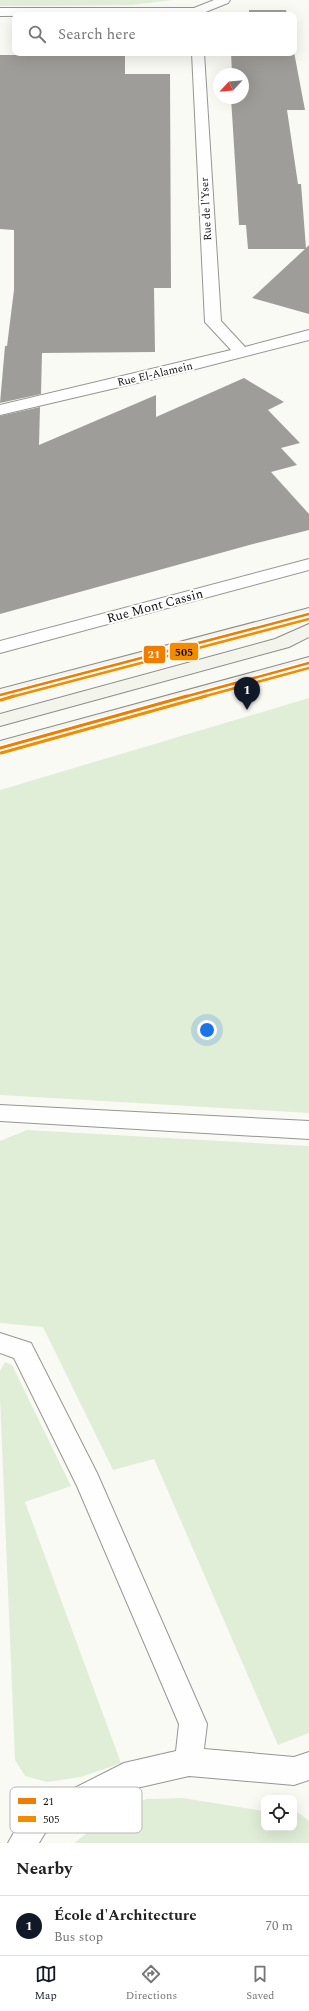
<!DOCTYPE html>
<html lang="en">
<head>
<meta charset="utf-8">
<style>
	:root { --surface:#fff; --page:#f2f2f2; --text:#222; --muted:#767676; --line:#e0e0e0; --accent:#111827 }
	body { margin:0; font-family:Spectral,serif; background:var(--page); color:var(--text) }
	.controls { position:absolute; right:12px; bottom:12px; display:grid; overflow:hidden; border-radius:8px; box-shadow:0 4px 16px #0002 }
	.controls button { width:36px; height:36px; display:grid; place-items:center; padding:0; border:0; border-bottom:1px solid var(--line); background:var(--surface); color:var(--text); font:20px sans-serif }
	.compass { position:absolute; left:213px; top:68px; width:36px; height:36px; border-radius:50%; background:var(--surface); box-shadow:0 4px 16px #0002; rotate:244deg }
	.you { position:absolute; left:207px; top:1030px; width:14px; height:14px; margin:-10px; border:3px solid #fff; border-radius:50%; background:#1a73e8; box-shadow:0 0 0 6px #1a73e833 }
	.badge { display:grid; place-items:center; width:26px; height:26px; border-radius:50%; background:var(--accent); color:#fff; font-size:13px; font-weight:700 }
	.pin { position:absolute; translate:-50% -33px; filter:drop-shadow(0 1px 2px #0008) }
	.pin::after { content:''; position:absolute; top:21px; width:14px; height:12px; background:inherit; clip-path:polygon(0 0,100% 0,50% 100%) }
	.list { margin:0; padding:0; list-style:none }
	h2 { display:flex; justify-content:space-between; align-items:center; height:52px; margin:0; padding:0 16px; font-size:17px }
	h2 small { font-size:13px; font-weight:400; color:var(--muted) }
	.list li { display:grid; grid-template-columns:26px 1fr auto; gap:12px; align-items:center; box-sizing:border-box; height:60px; padding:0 16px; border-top:1px solid var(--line) }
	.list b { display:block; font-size:15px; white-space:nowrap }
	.list p { margin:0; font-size:13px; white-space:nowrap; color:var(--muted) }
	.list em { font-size:13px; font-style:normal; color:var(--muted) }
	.icon { flex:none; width:22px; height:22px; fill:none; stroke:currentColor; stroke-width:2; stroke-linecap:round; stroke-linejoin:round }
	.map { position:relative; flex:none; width:309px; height:1843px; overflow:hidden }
	.search { position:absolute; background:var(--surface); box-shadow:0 4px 16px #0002; left:12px; right:12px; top:12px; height:44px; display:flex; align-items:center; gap:10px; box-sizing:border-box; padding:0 14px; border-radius:8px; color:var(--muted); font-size:15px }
	.sheet { height:112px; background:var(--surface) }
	nav { display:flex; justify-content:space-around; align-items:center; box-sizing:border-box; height:56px; border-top:1px solid var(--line); background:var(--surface); font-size:11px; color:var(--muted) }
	nav a { display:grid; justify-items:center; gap:2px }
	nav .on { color:var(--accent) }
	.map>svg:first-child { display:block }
	.green { fill:#e1eed7 }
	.building { fill:#9e9d9a }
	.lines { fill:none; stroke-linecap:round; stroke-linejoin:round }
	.lane-casing { stroke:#959593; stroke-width:2 }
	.street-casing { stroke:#959593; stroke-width:2 }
	.secondary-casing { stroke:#8b8b89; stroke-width:2 }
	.lane { fill:#fefefe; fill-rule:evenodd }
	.street { fill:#fefefe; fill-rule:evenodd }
	.secondary { fill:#f3f4eb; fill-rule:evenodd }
	.bus-1-far1-casing { stroke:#fff; stroke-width:5 }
	.bus-1-casing { stroke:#fff; stroke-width:6 }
	.bus-2-far1-casing { stroke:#fff; stroke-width:5 }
	.bus-2-casing { stroke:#fff; stroke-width:6 }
	.bus-1-far1 { stroke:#ee7d00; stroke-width:2.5 }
	.bus-1 { stroke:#ee7d00; stroke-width:3 }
	.bus-2-far1 { stroke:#f28c00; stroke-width:2.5 }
	.bus-2 { stroke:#f28c00; stroke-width:3 }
	.labels { text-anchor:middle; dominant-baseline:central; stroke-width:4; stroke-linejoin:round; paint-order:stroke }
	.far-street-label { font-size:11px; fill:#0f0f0f; stroke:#fff }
	.street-label { font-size:13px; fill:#0f0f0f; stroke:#fff }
	.key { fill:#fff; stroke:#b7b7b7; stroke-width:1 }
	.key-label { font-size:11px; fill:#0f0f0f }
	.line-badge { stroke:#fff; stroke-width:1.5 }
	.badge-label { font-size:11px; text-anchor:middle; font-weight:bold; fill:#fff }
	.pale-badge-label { font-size:11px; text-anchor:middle; font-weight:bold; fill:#111 }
</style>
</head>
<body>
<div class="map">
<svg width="309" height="1843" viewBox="0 0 309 1843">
	<rect width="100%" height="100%" fill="#fafaf5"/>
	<g class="green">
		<path d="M0 0H173L131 5 0 6Z"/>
		<path d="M309 698V1113L0 1095V790Z"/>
		<path d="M27 1130 309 1146V1733L278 1745 154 1459 113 1470 43 1327 0 1323V1141Z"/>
		<path d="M5 1362 12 1365 71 1486 25 1502 121 1763 81 1777 47 1782 25 1776 15 1760 0 1398V1371Z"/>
		<path d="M183 1798 264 1811V1828H294V1812L299 1813 309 1821V1843H74L108 1817 146 1799Z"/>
	</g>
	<g class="building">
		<path d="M249 10H286L287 15H240L239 13H249Z"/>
		<path d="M294 52 305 110H287L298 184H301L306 248 309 245V314L252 298 305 249H248L246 225H239L231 98H243V74L229 73H232L231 53Z"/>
		<path d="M0 55H125V74H170L171 288H154L155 352 42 353 41 394 0 403 5 346H7L14 290V230L0 229Z"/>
		<path d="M244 378 284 402 268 410 300 443 281 448 297 465 271 472 309 514V530L253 544 0 614V416L40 407 39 445 156 395V417Z"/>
	</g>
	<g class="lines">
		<defs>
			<g id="lane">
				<path d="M0 1105 309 1121V1139L0 1121Z"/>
				<path d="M0 1333 31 1343 97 1473 207 1724 204 1749 294 1757 309 1752V1780L294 1785 189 1776 128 1790 45 1833 39 1843H8L25 1813 124 1763 176 1751 179 1724 77 1486 14 1358 0 1353Z"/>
			</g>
			<g id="street">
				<path d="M214 0H230L228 3 198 15 0 16V8H194Z"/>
				<path d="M192 53H204L221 321 245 347 309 330V340L188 371 0 415V405L231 350 205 322Z"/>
				<path d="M309 559V570L0 653V641Z"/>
			</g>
			<g id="secondary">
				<path d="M309 608V620L0 701V689Z"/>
				<path d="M309 624V637L289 647 0 726V714L275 639Z"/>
				<path d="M309 657V669L0 754V741Z"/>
			</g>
		</defs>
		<use href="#lane" class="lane-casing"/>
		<use href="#street" class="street-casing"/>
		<use href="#secondary" class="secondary-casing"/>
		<use href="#lane" class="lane"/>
		<use href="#street" class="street"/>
		<use href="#secondary" class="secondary"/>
		<defs>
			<g id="bus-1-far1">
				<path d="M0 695 309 614"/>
				<path d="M184 697 309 663"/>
			</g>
			<path id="bus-1" d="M0 748 187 696"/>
			<g id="bus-2-far1">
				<path d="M11 697 309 619"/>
				<path d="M202 697 309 668"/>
			</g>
			<g id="bus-2">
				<path d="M1 700 14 696"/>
				<path d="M1 753 206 696"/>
			</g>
		</defs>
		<use href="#bus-1-far1" class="bus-1-far1-casing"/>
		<use href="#bus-1" class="bus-1-casing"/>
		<use href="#bus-2-far1" class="bus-2-far1-casing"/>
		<use href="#bus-2" class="bus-2-casing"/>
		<use href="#bus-1-far1" class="bus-1-far1"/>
		<use href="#bus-1" class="bus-1"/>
		<use href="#bus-2-far1" class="bus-2-far1"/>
		<use href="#bus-2" class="bus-2"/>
	</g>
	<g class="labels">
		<g class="far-street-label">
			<text transform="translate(206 209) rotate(-93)">Rue de l'Yser</text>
			<text transform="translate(155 374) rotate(-13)">Rue El-Alamein</text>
		</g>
		<g class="street-label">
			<text transform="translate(155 606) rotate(-15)">Rue Mont Cassin</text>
		</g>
	</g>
	<rect x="10" y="1787" width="132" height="46" rx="6" class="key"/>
	<rect x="18" y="1798" width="18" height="6" fill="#ee7d00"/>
	<rect x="18" y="1816" width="18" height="6" fill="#f28c00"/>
	<g class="key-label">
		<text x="43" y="1805">21</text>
		<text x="43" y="1823">505</text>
	</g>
	<g class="line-badge">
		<rect x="169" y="642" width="30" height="19" rx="4" fill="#f28c00"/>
		<rect x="143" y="645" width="23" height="19" rx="4" fill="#ee7d00"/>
	</g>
	<g class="badge-label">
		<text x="154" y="658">21</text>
	</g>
	<g class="pale-badge-label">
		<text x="184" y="656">505</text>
	</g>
</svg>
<div class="controls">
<button><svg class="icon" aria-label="locate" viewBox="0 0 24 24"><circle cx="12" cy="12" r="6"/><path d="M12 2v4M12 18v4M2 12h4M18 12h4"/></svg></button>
</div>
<svg class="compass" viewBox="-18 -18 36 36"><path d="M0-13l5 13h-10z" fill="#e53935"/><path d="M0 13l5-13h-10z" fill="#767676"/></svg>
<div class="you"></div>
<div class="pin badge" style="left:247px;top:710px">1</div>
<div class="search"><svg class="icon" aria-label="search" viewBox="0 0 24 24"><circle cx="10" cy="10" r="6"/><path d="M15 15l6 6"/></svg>Search here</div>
</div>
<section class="sheet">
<h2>Nearby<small></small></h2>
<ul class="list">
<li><span class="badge">1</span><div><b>École d'Architecture</b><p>Bus stop</p></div><em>70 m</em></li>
</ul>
</section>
<nav>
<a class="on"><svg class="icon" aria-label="map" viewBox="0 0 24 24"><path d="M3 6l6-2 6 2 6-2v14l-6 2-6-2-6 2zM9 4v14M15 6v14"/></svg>Map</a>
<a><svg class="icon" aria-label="directions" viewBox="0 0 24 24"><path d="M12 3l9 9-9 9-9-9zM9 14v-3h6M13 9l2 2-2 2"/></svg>Directions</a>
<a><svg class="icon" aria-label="saved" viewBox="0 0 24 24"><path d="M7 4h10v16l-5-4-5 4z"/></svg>Saved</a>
</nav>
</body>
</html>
